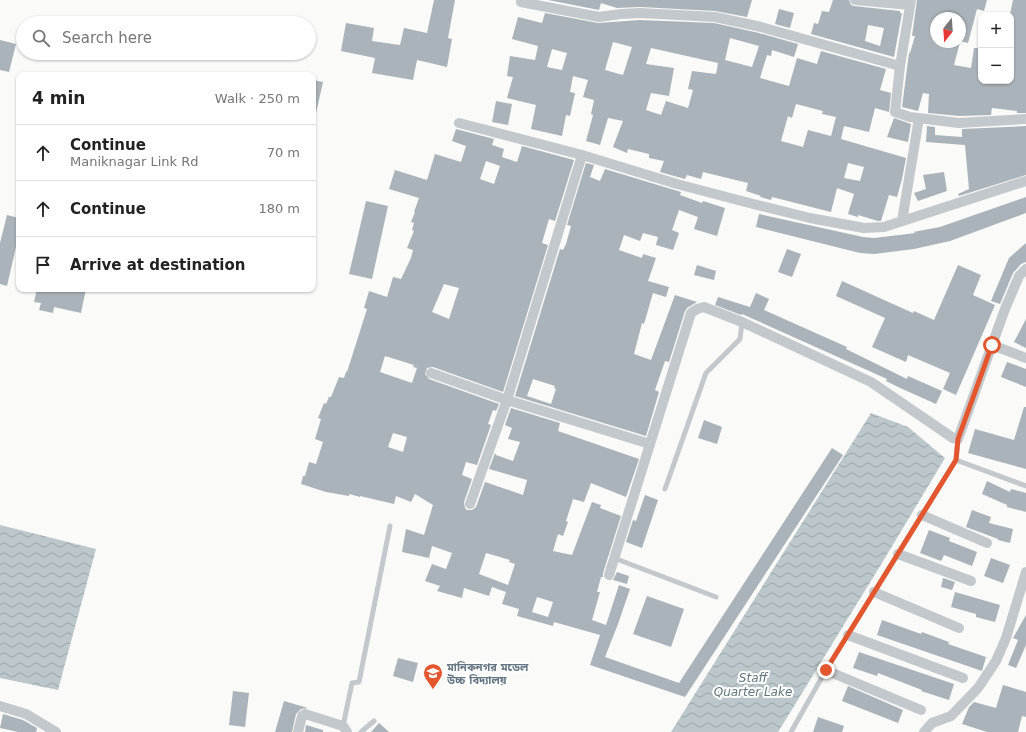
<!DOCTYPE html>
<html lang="en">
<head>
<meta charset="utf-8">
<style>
	:root { --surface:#fff; --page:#f2f2f2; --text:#222; --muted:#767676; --line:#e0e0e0 }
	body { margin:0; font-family:"DejaVu Sans","Noto Sans Bengali",sans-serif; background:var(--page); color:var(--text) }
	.controls { position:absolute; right:12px; top:12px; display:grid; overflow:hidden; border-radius:8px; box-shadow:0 1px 3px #0004 }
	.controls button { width:36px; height:36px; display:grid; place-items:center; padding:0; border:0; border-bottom:1px solid var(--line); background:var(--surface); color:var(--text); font:20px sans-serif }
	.compass { position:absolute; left:930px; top:12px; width:36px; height:36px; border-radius:50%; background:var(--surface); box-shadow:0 1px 3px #0004; rotate:197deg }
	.stop { position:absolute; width:12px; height:12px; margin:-9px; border:3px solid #e4572e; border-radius:50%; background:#fff }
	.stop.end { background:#e4572e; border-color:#fff; box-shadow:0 1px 4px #0008 }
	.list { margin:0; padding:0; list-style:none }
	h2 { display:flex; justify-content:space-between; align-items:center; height:52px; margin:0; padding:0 16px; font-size:17px }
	h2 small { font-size:13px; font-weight:400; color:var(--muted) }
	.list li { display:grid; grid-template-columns:26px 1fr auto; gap:12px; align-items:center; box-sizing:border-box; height:56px; padding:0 16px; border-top:1px solid var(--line) }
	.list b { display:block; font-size:15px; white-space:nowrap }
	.list p { margin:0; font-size:13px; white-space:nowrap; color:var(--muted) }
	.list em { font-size:13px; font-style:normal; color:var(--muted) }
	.icon { flex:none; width:22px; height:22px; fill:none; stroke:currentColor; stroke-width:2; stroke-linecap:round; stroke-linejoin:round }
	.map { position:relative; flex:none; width:1026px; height:732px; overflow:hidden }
	.search { position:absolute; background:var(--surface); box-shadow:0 1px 3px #0004; left:16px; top:16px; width:300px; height:44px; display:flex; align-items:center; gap:10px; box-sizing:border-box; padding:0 14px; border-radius:22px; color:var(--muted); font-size:15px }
	.panel { position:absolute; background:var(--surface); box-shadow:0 1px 3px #0004; left:16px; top:72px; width:300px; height:220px; border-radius:8px }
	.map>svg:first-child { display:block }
	.water { fill:url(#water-waves) }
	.building { fill:#aab3b9; fill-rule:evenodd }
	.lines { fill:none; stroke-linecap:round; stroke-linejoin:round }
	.lane { stroke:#c3c8cc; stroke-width:5 }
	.street { stroke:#c3c8cc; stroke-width:10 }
	.route { stroke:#e4572e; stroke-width:5 }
	.labels { text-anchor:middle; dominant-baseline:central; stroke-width:4; stroke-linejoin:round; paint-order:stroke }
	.poi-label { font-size:11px; font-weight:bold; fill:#657683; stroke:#fff; text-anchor:start }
	.water-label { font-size:12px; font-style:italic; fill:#60757c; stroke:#fff }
</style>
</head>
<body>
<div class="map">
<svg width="1026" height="732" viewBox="0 0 1026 732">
	<defs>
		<pattern id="water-waves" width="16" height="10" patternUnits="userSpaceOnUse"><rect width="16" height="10" fill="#bbc7cb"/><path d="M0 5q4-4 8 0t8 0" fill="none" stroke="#9ca6aa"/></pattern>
	</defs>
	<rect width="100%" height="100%" fill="#fafaf8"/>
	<g class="water">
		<path d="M871 413 908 427 945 458 885 558 783 724 778 732H671Z"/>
		<path d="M0 525 96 549 58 690 0 678Z"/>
	</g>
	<g class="building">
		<path d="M434 0H455L448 38 452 39 447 67 417 60 413 80 372 73 375 58 341 51 346 23 374 28 372 41 400 45 404 28 427 33Z"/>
		<path d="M548 0H752L747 17 715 11 640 7 617 8 601 3 599 10Z"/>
		<path d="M833 0H849L851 5 854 6 900 11V13H902L894 57 811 34 814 23 818 24 822 11 829 12ZM868 25 884 28 880 46 865 41Z"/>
		<path d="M917 0H987L984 11 977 9 968 43 960 41V18H936V42H960L954 65 971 68 974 48H981V81H990L1006 84V81H1011V14H1010L1013 0H1026V113H1017V111L992 108 991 115 959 116 928 113 929 94 923 93 918 111 902 107 909 53H910L915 36H912Z"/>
		<path d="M779 9 794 13 790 28 775 24Z"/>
		<path d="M545 13 598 23 640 20 714 23 759 33 798 44 794 57 772 50 771 56 767 55 760 78 789 86 797 58 817 64 821 51 886 69 880 90 891 93 889 112 875 108 869 132 844 126 841 139 906 158 902 179 897 197 889 195 881 221H878L858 215V217L848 214 854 194 837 188 831 212 772 197 771 200 760 197 761 196 746 191 748 183 703 172 701 179 687 175 685 179 660 172 664 161 649 158V154L628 149 627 153 613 147 623 121 608 118 600 145 586 141 593 115 591 114 594 100 583 97 588 80 573 76 570 92 575 93 570 116 566 115 562 136 531 129 536 105 507 98 513 77 507 76 510 56 535 60 538 46 512 39 518 17 542 23ZM730 38 759 46 752 67 725 60ZM613 42 632 47 623 75 605 70ZM651 48 718 63 716 74 692 71 688 89 693 90 688 108 666 101 661 115 646 110 651 93 669 96 674 68 646 64ZM552 49 567 53 562 70 547 67ZM796 104 823 111 822 114 836 117 831 136 808 130 803 147 781 141 788 116 792 118ZM848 163 864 167 860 181 844 178Z"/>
		<path d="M0 40 16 44 9 72 0 70Z"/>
		<path d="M313 80 323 82 316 113H313Z"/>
		<path d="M496 101 512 104 508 125 492 122Z"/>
		<path d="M894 118 911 124 908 142 887 137Z"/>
		<path d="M927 126 935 127V135L962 137V129L1026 126V175L959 196 958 194 969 189 965 145 926 142Z"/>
		<path d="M456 129 494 139 492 145 504 149 502 157 517 162 522 146 574 160 555 221 549 219 542 243 548 245 503 392 433 367 427 368 425 374 429 379 499 404 496 411 493 410 488 424 491 425 477 465 466 462 462 475 472 479 464 502 465 508 467 510H472L476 507 485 482 523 495 527 480 489 469 495 453 496 455 513 461 520 442 508 439 512 428 505 425 511 408 560 423 558 431 639 459 626 497 591 483 584 502 573 499 566 521 568 522 563 536 558 534 553 551 572 555 592 502 601 505 600 508 621 516 603 573V577H601L597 592H600L592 620 606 625 619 585 630 589 618 624 605 657 679 683 832 448 843 455 685 697 590 665 600 635 554 622 553 626 517 616 519 609 502 604 506 592 492 587 489 596 464 588 462 598 437 591 440 586 425 581 432 564 446 569 452 553 432 546 429 558 402 552 406 529 424 535 433 505 415 494 411 502 396 496 394 504 360 496V497L349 494V496L326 492 301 484 303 476H305L309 462 316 464 323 442 315 439 321 419 318 418 324 403 326 404 329 397H331L339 377 344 378 346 372H347L367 309 364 308 369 291 387 297 393 277 401 279 411 258 413 250 407 248 414 231 412 230 414 223 411 222 415 212H414L419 198 389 189 395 170 427 180 435 154 461 162 466 146 452 141ZM486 161 500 166 494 184 480 179ZM444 284 459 288 449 319 432 312ZM385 356 414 365 413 367 417 368 412 383 380 372ZM393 433 407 437 403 452 388 447ZM486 553 510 560 509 562 515 564 508 585 479 574ZM537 597 553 602 548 617 532 612Z"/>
		<path d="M586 163 594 165 590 177 600 181 605 169 681 192 680 195 702 203 703 201 725 208 717 236 694 229 698 217 679 210 672 230 679 233 673 250 656 245 658 237 643 233 640 241 624 235 619 250 642 258 643 254 656 258 648 281 669 287 666 297 653 293 644 324 642 323 634 354 651 360 675 295 697 302 687 308 685 311 669 362 665 361 655 390 659 392 646 436 515 396 560 249 563 250 566 244 571 226 567 225ZM533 379 555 386 554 388 556 389 551 404 527 396Z"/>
		<path d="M944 172 947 191 918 201 914 193 926 189 923 175Z"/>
		<path d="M1026 197V213L950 241 914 249 874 254 860 253 756 227 759 214 863 237 874 238 916 233 913 232 940 227Z"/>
		<path d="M366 201 388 206 372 279 349 274Z"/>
		<path d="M7 215 19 218V234L7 286 0 284V243Z"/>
		<path d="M1026 243V262L1021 264 1013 273 1000 304 991 301 1009 258Z"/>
		<path d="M787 249 801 254 792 277 778 272Z"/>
		<path d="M697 265 716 271 714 280 694 275Z"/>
		<path d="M958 265 981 275 973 295 995 305 956 395 943 389 950 373 908 355 906 362 872 347 885 318 836 296 842 281 913 313 914 311 934 320Z"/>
		<path d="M37 289H86L81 313 54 307 53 313 39 310 41 303 34 302Z"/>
		<path d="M756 293 769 299 764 310 847 347 846 349 907 379 908 376 942 391 936 404 898 387 886 381 887 379 742 314 741 315 715 305 718 297 750 307Z"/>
		<path d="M1026 319V348L1014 342Z"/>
		<path d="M1007 362 1026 369V387L1001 377Z"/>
		<path d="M1024 407H1026V469L968 453 975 429 1014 440Z"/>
		<path d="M704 420 722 427 717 444 698 438Z"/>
		<path d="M987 481 1010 492 1011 489 1026 493V512L1007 507V505L982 494Z"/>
		<path d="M645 495 658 500 642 548 626 542 633 520 636 521Z"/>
		<path d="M972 510 991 517 989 523 1013 529 1010 543 998 540V539L966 527Z"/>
		<path d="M929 530 950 538 949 541 977 552 972 566 944 555 941 561 920 553Z"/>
		<path d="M991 558 1010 565 1003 583 984 576Z"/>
		<path d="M617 572 629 576 627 584 613 580Z"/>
		<path d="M943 578 955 582 952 590 941 587Z"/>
		<path d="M955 592 1000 605 995 622 976 617V614L951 607Z"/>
		<path d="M647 596 684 609 671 647 633 634Z"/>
		<path d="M1026 615V645L1016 668 1008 665 1018 640 1013 638Z"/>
		<path d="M882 620 921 634 922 632 949 642 948 644 986 657 982 671 877 635Z"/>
		<path d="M859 652 954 684 949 700 921 691 922 690 878 673 877 676 853 668Z"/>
		<path d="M398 658 418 663 413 682 393 676Z"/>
		<path d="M1003 685 1026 692V717L1022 716 1018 732H987L962 724 969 707 974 702 996 708Z"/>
		<path d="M848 686 903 710 898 723 842 701Z"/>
		<path d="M233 691 249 693 245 727 229 725Z"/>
		<path d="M284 701 308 708 301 709 296 714 292 732H275Z"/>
		<path d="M3 714 23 720 37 728 36 732H18L0 728Z"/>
		<path d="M818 717 844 726 842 732H813Z"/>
		<path d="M379 723 389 732H371Z"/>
		<path d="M306 725 323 730V732H305Z"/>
	</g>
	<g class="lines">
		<g class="lane">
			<path d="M956 460 1026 486"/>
			<path d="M665 489 706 373 740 339 742 322"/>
			<path d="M614 558 716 597"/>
			<path d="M343 726 352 683 359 682 390 526"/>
			<path d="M361 732 374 721"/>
			<path d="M791 732 826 670 956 460 958 439"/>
		</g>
		<g class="street">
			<path d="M855 0 910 5"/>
			<path d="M911 0 900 66 895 112 910 117 959 123 1026 119"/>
			<path d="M521 2 599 17 621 14 640 13 715 17 761 27 900 66"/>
			<path d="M459 123 582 155 677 184 757 205 810 218 864 228 884 227 1026 181"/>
			<path d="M902 221 919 118"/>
			<path d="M992 345 1026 358"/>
			<path d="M431 373 507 400 650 444"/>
			<path d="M470 504 507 400 582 155"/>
			<path d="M922 515 987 543"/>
			<path d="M898 554 971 581"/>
			<path d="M609 575 691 313 697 309 704 307 742 322 871 382 953 438 958 439 1005 309 1019 276 1026 269"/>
			<path d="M874 592 959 628"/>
			<path d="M848 635 963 678"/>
			<path d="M830 672 921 710"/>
			<path d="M0 706 26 714 56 732"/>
			<path d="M298 732 302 716 305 714 343 726 347 732"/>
			<path d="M924 732 932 723 951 716 978 688 996 661 1006 638 1026 572"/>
		</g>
	</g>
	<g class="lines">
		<path class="route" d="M826 670 956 460 958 439 992 345"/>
	</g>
	<defs>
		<symbol id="school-pin" viewBox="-11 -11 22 30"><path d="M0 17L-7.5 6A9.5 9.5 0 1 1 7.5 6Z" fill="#e4572e" stroke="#fff"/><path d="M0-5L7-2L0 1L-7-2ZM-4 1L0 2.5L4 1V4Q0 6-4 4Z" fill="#fff"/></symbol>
	</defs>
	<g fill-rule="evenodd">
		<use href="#school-pin" x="422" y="662" width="22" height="30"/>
	</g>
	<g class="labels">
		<g class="poi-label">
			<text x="447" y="667">মানিকনগর মডেল<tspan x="447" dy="13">উচ্চ বিদ্যালয়</tspan></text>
		</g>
		<g class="water-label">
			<text x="753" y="678">Staff<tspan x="753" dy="14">Quarter Lake</tspan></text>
		</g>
	</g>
</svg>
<div class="controls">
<button>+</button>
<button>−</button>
</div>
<svg class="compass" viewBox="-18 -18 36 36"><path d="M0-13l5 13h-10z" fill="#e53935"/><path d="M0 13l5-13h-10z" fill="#767676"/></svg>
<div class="stop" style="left:992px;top:345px"></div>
<div class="stop end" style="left:826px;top:670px"></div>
<div class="search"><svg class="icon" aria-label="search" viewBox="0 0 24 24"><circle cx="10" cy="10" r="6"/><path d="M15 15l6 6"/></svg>Search here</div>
<section class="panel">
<h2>4 min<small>Walk · 250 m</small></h2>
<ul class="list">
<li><svg class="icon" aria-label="ahead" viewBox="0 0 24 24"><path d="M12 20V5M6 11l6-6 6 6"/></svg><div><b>Continue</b><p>Maniknagar Link Rd</p></div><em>70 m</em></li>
<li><svg class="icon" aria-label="ahead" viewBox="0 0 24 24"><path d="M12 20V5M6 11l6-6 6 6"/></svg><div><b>Continue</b></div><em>180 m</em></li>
<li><svg class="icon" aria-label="arrive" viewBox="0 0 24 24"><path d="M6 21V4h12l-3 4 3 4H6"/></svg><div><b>Arrive at destination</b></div></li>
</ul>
</section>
</div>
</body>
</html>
